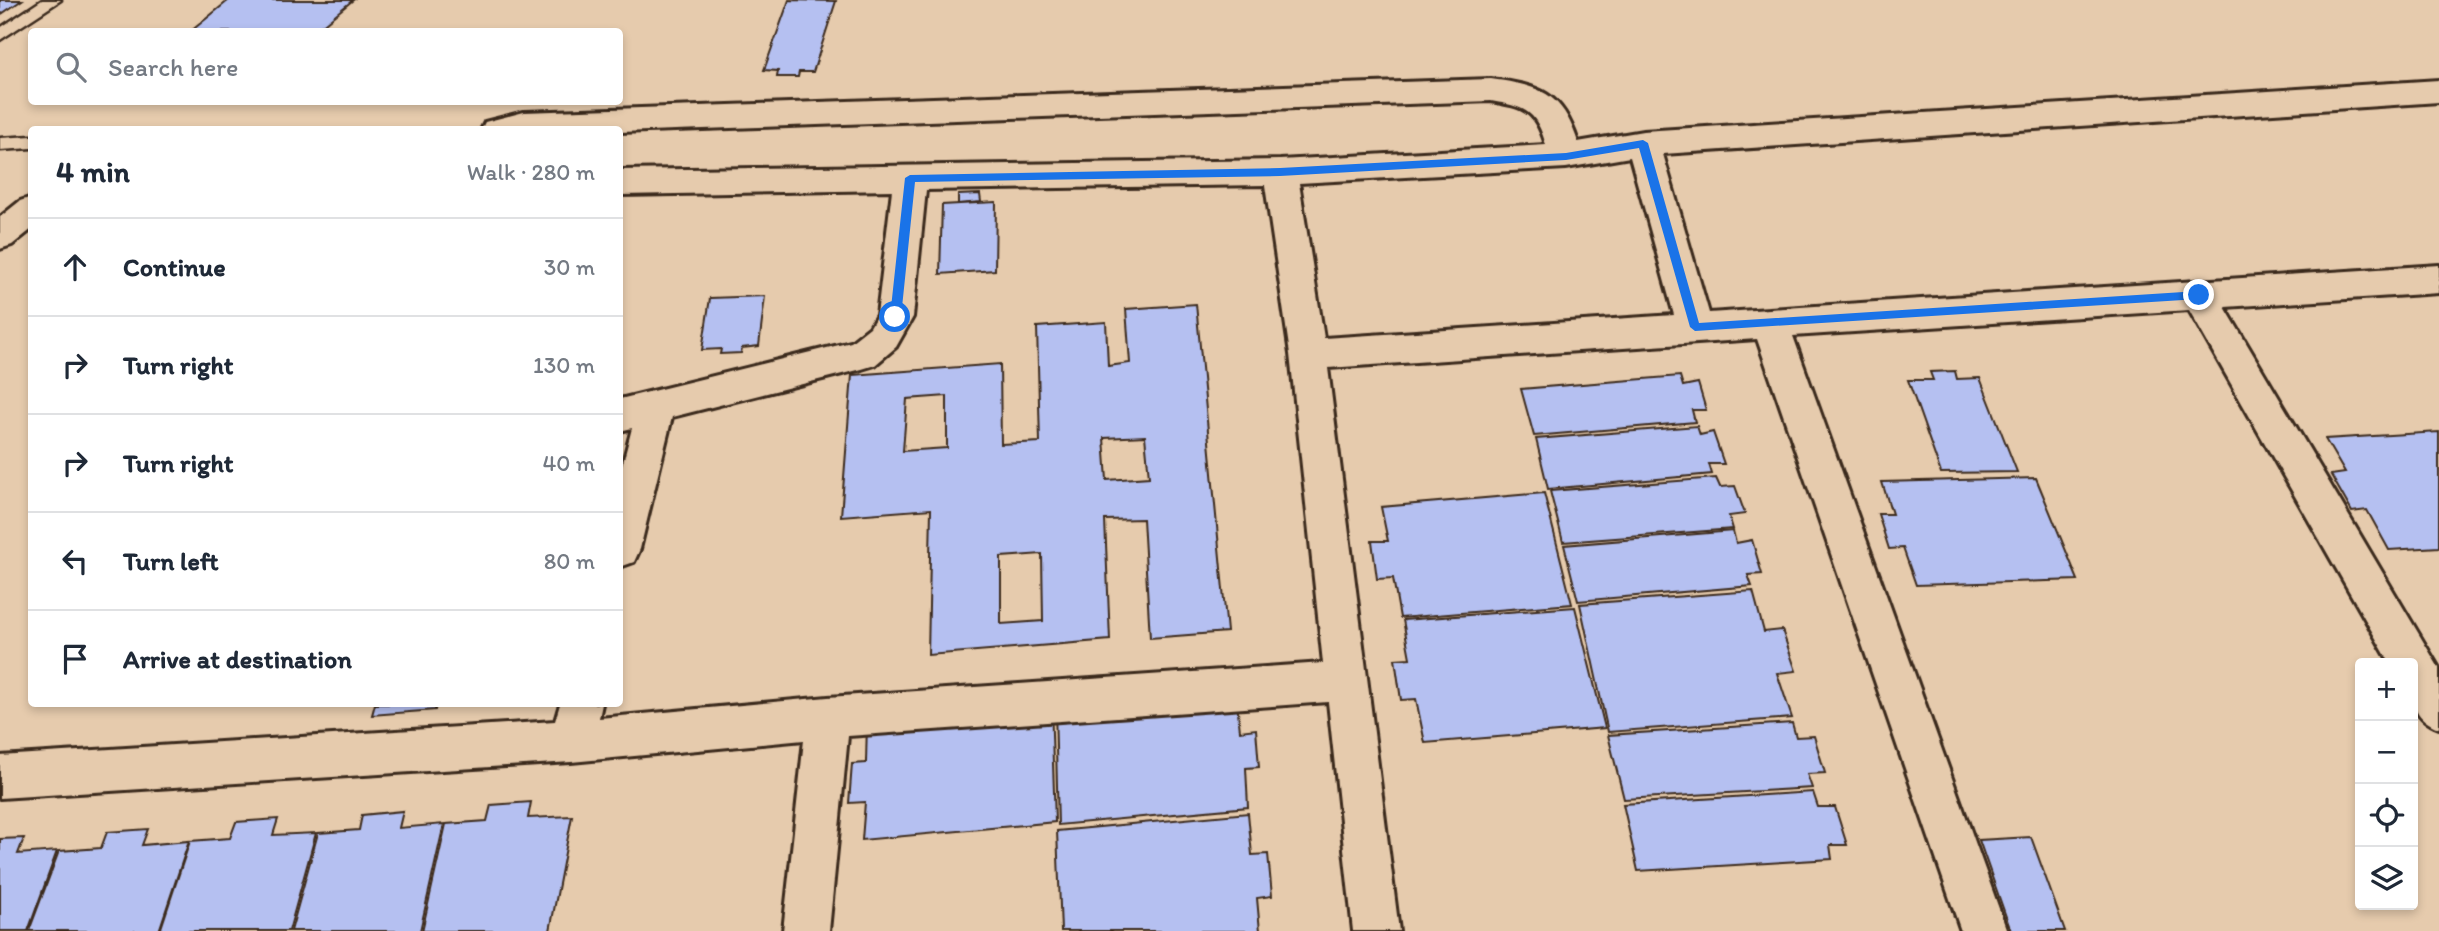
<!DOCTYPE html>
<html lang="en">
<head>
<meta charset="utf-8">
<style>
	:root { --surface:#fff; --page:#f2f2f3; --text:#1f2937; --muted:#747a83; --line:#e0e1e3 }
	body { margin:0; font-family:Itim,sans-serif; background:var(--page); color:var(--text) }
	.controls { position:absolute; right:21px; bottom:21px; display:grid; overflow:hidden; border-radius:7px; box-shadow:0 4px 10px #0003 }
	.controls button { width:63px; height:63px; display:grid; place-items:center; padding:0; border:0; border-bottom:2px solid var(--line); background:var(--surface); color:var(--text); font:35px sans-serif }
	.stop { position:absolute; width:21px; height:21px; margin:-16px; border:5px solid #1a73e8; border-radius:50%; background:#fff }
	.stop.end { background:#1a73e8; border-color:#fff; box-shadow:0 2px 7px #0008 }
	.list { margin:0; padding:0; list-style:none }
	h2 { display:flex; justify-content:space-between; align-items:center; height:91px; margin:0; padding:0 28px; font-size:30px }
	h2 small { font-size:23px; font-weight:400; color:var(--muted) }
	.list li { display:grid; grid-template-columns:46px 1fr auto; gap:21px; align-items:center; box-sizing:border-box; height:98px; padding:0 28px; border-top:2px solid var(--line) }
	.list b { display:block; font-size:26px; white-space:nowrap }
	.list em { font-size:23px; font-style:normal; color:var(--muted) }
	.icon { flex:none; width:38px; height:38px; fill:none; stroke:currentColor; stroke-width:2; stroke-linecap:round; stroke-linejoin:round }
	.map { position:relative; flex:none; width:2439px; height:931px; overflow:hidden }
	.search { position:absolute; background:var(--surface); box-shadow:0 4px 10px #0003; left:28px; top:28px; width:595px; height:77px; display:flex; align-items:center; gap:18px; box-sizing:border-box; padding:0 24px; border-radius:7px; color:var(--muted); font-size:26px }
	.panel { position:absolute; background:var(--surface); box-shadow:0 4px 10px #0003; left:28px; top:126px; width:595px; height:581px; border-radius:7px }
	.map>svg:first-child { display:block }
	.building { fill:#b5c0f1; stroke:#3b2a1e; stroke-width:2; fill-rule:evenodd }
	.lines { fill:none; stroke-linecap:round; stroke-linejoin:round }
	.lane-casing { stroke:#3b2a1e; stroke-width:5 }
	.street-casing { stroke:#3b2a1e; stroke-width:6 }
	.lane { fill:#e6cbad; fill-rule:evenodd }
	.street { fill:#e6cbad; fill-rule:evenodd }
	.route { fill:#1a73e8 }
</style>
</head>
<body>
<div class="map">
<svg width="2439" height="931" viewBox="0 0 2439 931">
	<rect width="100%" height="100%" fill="#e6cbad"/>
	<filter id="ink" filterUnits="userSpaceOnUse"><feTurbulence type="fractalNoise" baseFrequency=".0143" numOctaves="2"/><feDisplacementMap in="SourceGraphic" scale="14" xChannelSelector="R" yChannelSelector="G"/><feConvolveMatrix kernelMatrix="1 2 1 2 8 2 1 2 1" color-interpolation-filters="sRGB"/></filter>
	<g filter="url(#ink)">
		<g class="building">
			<path d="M0 0H22L0 15Z"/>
			<path d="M229 0H353L314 32H190Z"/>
			<path d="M789 0 836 1 813 72H799L798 77H777L778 71 764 70Z"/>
			<path d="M980 194 981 202 958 204V195Z"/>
			<path d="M996 202 995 270 940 274 942 205Z"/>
			<path d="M765 296 759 346 742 348 741 353 720 354 721 349 702 350 710 298Z"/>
			<path d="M1196 304 1227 632 1150 638 1143 519 1105 520 1110 640 928 655 931 509 841 516 852 375 1000 364 1001 444 1040 442 1037 327 1106 322 1108 366 1130 363 1126 309ZM947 396V448L903 451 907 399ZM1145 436 1149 477 1107 480 1104 438ZM1042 554 1043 621 1001 624V557Z"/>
			<path d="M1955 371 1957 379 1980 378 2017 472 1941 473 1908 380H1933L1930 372Z"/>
			<path d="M1680 376 1683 386 1698 383 1706 410H1692L1695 422 1534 436 1521 389Z"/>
			<path d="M1697 426 1700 435 1713 432 1724 464H1709L1712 474 1548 489 1536 439Z"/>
			<path d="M2439 432V547L2389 550 2367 510 2352 512 2331 475 2345 473 2325 439Z"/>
			<path d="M1716 478 1720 487 1735 486 1745 514 1729 516 1733 529 1563 542 1550 491Z"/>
			<path d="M2036 478 2078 580 1916 585 1903 548 1889 549 1878 514H1892L1882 482Z"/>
			<path d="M1544 493 1572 604 1400 618 1393 578 1377 579 1372 541H1388L1381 507Z"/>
			<path d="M1733 531 1736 543 1752 540 1762 574 1748 575 1752 586 1578 601 1564 545Z"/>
			<path d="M1753 591 1764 632 1782 630 1796 671 1777 673 1792 718 1608 732 1580 604Z"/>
			<path d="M1575 607 1605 728 1425 743 1416 699 1401 700 1395 659 1410 658 1403 620Z"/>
			<path d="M1236 692 1240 731 1256 729 1259 767 1246 768 1248 807 1058 825 1055 708Z"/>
			<path d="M375 704H436L435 710 372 715Z"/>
			<path d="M1051 705 1055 822 862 840 865 802 849 803 852 764 866 763 867 722Z"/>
			<path d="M1792 723 1796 737 1814 736 1825 773 1807 774 1812 788 1624 799 1608 735Z"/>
			<path d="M1813 792 1818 807H1835L1847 845H1830L1832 859 1638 871 1623 804Z"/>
			<path d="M531 802 528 818 572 816 550 931H422L446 824 487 821 491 805Z"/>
			<path d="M403 811 399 828 444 824 420 931H291L318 833 359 830 362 815Z"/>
			<path d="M1248 813 1252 855 1268 854 1272 896 1257 898 1260 931H1061L1057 831Z"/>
			<path d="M278 819 273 835 316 833 289 931H160L190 841 230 838 236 822Z"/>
			<path d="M148 829 142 845 189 841 159 931H29L59 851 101 848 107 832Z"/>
			<path d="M2031 837 2065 931H2011L1979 840Z"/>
			<path d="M24 838 18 854 57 851 28 931H0V839Z"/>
		</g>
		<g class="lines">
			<defs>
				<g id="lane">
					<path d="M42 0H61L0 40V28Z"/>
					<path d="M32 136V148L0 150V138Z"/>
				</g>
				<g id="street">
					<path d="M1491 79C1540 86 1562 92 1578 142L1643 131 2439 80V102L1663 154 1709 313 2439 265V293L2225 307 2439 668V728C2407 716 2413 693 2413 663H2390L2189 310 1793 336 2007 931H1961L1757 339 1328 368 1399 931H1353L1328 702 848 736 829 931H783L804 740 571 762 0 798V756L555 721 560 704H602L599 718 828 697 1323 663 1290 354 1265 185 926 190 913 317 896 347 875 365 862 369 672 417 640 549 634 562 620 567V474L632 428 620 431V399L851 342 870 327 877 315 892 190 620 195V170L1280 160 1546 145C1536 110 1525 107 1491 101L620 132V130H481L485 122 524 112ZM1630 157 1674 315 1324 338 1299 183 1566 168Z"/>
					<path d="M32 197V229L12 245 0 249V217L20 201Z"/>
				</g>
			</defs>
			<use href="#lane" class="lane-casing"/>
			<use href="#street" class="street-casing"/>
			<use href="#lane" class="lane"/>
			<use href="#street" class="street"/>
		</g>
	</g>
	<path class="route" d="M1643 140 1648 143 1699 323 2199 291 2204 295 2199 299 1695 331 1690 327 1639 148 1566 160 1280 176 915 182 901 317 895 322 890 317 905 178 910 175 1280 168 1566 153Z"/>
</svg>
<div class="controls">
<button>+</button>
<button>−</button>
<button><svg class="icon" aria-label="locate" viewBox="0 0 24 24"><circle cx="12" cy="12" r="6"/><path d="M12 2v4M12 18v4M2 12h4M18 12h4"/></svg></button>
<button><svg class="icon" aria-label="layers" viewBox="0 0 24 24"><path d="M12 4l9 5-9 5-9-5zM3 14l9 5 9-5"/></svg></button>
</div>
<div class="stop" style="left:895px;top:317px"></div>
<div class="stop end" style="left:2199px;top:295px"></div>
<div class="search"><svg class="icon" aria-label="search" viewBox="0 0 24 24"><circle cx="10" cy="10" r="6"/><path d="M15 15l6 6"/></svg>Search here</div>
<section class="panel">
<h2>4 min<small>Walk · 280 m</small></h2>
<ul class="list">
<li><svg class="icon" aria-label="ahead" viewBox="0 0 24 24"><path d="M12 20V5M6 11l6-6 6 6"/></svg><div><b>Continue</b></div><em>30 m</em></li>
<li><svg class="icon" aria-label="right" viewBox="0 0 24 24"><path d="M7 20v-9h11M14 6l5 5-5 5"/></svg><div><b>Turn right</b></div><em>130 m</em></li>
<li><svg class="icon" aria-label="right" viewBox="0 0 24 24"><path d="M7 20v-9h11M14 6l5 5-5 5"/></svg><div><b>Turn right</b></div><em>40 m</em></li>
<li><svg class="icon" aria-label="left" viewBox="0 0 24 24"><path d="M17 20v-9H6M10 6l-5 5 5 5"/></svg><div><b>Turn left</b></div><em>80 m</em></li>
<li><svg class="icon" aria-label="arrive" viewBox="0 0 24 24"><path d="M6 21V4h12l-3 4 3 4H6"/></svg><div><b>Arrive at destination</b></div></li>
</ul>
</section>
</div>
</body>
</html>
